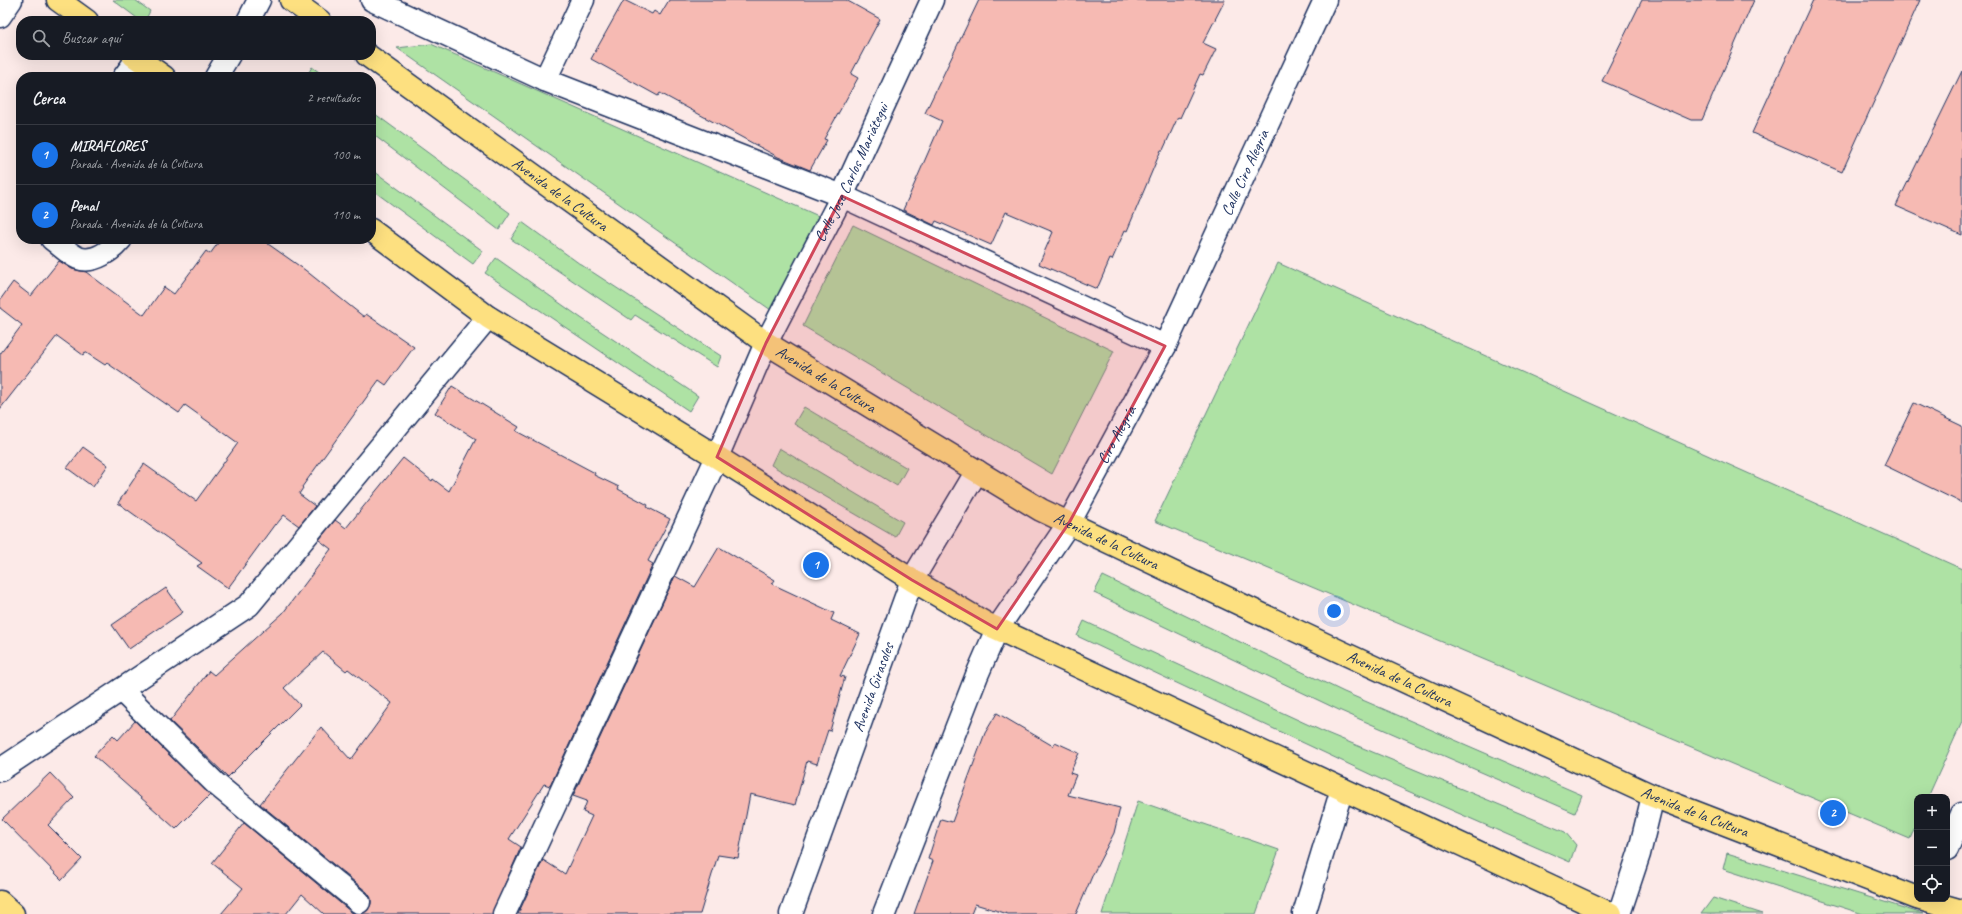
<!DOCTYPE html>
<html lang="es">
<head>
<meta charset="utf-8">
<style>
	:root { --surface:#171b24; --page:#20242c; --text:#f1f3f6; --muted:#9ea1a6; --line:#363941; --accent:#1a73e8 }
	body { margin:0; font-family:Caveat,sans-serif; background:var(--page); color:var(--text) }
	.controls { position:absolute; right:12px; bottom:12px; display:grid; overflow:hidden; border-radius:8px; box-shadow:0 4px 16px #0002 }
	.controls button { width:36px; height:36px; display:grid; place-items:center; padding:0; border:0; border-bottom:1px solid var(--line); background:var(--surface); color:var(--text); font:20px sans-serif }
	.you { position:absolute; left:1334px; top:611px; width:14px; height:14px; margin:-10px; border:3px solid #fff; border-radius:50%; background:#1a73e8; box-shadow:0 0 0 6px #1a73e833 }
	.badge { display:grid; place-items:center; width:26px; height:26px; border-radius:50%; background:var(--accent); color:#fff; font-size:13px; font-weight:700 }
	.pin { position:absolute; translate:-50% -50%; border:2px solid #fff; box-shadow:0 1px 4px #0006 }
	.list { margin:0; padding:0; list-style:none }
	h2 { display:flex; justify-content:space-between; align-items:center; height:52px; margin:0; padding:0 16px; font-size:17px }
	h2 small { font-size:13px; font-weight:400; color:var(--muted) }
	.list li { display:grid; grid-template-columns:26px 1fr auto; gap:12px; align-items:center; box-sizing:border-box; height:60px; padding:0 16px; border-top:1px solid var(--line) }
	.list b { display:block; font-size:15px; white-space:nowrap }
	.list p { margin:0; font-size:13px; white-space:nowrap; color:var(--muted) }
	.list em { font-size:13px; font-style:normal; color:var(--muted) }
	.icon { flex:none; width:22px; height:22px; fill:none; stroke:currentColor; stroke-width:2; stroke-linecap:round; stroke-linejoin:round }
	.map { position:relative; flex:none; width:1962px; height:914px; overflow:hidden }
	.search { position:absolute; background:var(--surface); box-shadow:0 4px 16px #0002; left:16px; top:16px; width:360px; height:44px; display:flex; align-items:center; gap:10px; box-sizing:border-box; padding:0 14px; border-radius:16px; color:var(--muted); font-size:15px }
	.panel { position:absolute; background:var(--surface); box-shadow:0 4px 16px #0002; left:16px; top:72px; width:360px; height:172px; border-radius:16px }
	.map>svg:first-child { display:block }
	.green { fill:#aee2a4; stroke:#648881 }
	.building { fill:#f6bab3; stroke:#1b2f5e }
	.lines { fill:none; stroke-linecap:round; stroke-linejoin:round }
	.minor-casing { stroke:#1b2f5e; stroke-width:25 }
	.major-casing { stroke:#1b2f5e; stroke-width:25 }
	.highway-casing { stroke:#1b2f5e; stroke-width:25 }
	.minor { stroke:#fff; stroke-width:22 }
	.major { stroke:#fde080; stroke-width:22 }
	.highway { stroke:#fde080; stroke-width:22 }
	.marked { fill:#d1495b; fill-opacity:0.2; stroke:#d1495b; stroke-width:3; stroke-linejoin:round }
	.labels { text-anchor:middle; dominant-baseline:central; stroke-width:3; stroke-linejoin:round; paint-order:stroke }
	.street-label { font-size:16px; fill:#1b2f5e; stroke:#fff }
</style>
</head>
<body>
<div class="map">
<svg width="1962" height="914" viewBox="0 0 1962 914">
	<rect width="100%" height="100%" fill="#fceae8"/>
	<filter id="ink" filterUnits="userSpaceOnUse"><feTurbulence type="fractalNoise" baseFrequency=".025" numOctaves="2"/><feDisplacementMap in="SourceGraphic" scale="8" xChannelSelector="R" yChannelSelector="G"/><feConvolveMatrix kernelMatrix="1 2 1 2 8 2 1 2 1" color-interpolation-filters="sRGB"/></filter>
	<g filter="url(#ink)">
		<g class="green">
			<path d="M113 0H135L150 11 145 21H141Z"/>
			<path d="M431 44 823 218 771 310 397 48Z"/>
			<path d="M312 67 326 77H306Z"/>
			<path d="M371 111 510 213 499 230 371 133Z"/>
			<path d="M371 169 483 251 473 264 371 189Z"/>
			<path d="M522 222 580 264 721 356 717 367 635 315 631 320 511 239Z"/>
			<path d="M853 225 1114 351 1052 474 803 326Z"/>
			<path d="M496 258 581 318 698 396 689 411 485 273Z"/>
			<path d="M1278 263 1962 569V722L1928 797H1917V822L1910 839 1155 521Z"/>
			<path d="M804 407 907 468 897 486 794 424Z"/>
			<path d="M779 448 903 522 895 537 771 465Z"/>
			<path d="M1103 576 1344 692 1582 795 1575 813 1341 711 1094 593Z"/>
			<path d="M1084 621 1322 731 1565 832 1576 845 1570 862 1378 778 1077 636Z"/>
			<path d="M1138 801 1279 850 1256 914H1102Z"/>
			<path d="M1727 853 1923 914H1863L1723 869Z"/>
			<path d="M1713 898 1763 914H1701Z"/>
		</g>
		<g class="building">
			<path d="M624 0 652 14 654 11 660 15 669 0H846L880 19 851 74 858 78 824 139 827 140 810 170 778 157 660 93 658 96 591 59Z"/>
			<path d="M979 0H1225L1203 43 1216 49 1203 75 1200 74 1180 118 1178 117 1163 150H1161L1127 231 1125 230 1112 260 1110 259 1097 289 1039 264 1053 232 1006 212 991 245 936 221 934 225 903 210 942 121 925 113Z"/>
			<path d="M1642 0H1754L1702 120H1691L1602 81Z"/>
			<path d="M1813 0H1920L1842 172 1752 133Z"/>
			<path d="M1962 71V235L1896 206Z"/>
			<path d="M221 239H261L305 270 364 317 366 314 414 347 386 385 379 380 302 487 303 488 299 494 315 506 299 526 284 515 276 525 275 524 228 588 197 566 202 563 118 503 144 464 196 501 238 443 185 405 179 413 107 363 105 365 85 352 83 355 57 336 0 409V354L22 325 0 308V300L13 282 31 296 59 261 72 269 86 272 144 315 164 287 174 294 206 251 210 254Z"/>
			<path d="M452 386 519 427 516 431 595 473 594 475 619 487 618 489 648 505 647 507 670 519 648 561 653 564 550 786 544 784 509 839 521 847 492 914H361L368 910 371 904V898L367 892 260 804 321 727 351 760 392 703 348 669 346 671 323 652 284 688 300 705 228 777 170 721 209 671 214 675 283 613 331 549 319 540 335 520 346 528 403 458 432 481 433 479 449 491 476 439 435 413Z"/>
			<path d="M1914 403 1962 426V503L1884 465Z"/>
			<path d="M83 447 108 465 93 487 67 468Z"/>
			<path d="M719 547 775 580 772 584 834 613 831 620 860 634 840 676 845 677 830 731 828 730 817 764 807 761 795 805 750 794 738 858 718 855 700 914H518L543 860 565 874 592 816 583 812 587 801 573 796 675 576 695 587Z"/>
			<path d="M166 588 183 612 129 649 112 625Z"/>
			<path d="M997 713 1053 746 1055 742 1079 753 1070 773 1076 775 1068 795 1120 808 1114 833 1093 874 1076 914H1008L975 904 971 914H914L933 861 928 859 941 819 952 822 985 733Z"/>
			<path d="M135 721 210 795 176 829 94 756 113 735 118 740Z"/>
			<path d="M50 773 74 798 48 825 82 859 62 880 2 819Z"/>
			<path d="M244 823 351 912 356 914H324L302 894 286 914H221L243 888 212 863Z"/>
		</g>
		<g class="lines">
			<defs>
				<g id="minor">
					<path d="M372 0 545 80 842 196 1165 346"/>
					<path d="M0 16 11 0"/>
					<path d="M248 21 259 0"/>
					<path d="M124 77 138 58"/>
					<path d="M216 77 229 55"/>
					<path d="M545 80 583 0"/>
					<path d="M52 239C60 245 69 254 78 258 94 264 112 250 121 239"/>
					<path d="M121 690 216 784 359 902"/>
					<path d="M0 770 249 605 488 317"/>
					<path d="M1947 849 1962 814"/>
					<path id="s1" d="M504 914 717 457 766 343 842 196 932 0"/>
					<path id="s2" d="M791 914 912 580 977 471"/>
					<path id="s3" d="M884 914 977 675 997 629 1069 523 1165 346 1325 0"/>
					<path d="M1304 914 1342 789"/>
					<path d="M1619 914 1639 854 1653 796"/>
				</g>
				<path id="major" d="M0 902 13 914"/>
				<g id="highway">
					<path d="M58 0 87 21"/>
					<path d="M291 0 320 21"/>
					<path d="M133 55 164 77"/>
					<path id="s4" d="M367 55 766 343 1041 510 1339 651 1653 796 1917 898"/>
					<path d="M371 230 488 317 717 457 912 580 985 623 1611 914"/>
					<path d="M1920 899 1962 911"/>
				</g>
			</defs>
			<use href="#minor" class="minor-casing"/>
			<use href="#major" class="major-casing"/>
			<use href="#highway" class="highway-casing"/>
			<use href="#minor" class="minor"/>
			<use href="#major" class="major"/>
			<use href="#highway" class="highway"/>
		</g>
	</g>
	<path class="marked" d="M842 196 1165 346 1069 523 997 629 912 580 717 457 766 343Z"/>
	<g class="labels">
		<g class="street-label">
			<text stroke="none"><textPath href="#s1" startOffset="819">Calle Jose Carlos Mariátegui</textPath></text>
			<text stroke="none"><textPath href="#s3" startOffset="827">Calle Ciro Alegria</textPath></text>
			<text stroke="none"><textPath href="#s4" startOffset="238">Avenida de la Cultura</textPath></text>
			<text stroke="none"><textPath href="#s4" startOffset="562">Avenida de la Cultura</textPath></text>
			<text stroke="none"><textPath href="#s3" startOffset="535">Ciro Alegría</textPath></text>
			<text stroke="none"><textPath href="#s4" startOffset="886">Avenida de la Cultura</textPath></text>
			<text stroke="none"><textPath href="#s4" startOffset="1210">Avenida de la Cultura</textPath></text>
			<text stroke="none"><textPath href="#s2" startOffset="241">Avenida Girasoles</textPath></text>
			<text stroke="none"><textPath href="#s4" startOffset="1534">Avenida de la Cultura</textPath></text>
		</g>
	</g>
</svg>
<div class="controls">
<button>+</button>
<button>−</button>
<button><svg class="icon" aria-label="locate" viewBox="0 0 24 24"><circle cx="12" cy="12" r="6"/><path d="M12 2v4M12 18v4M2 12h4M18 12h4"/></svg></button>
</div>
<div class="you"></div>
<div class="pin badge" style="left:816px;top:565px">1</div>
<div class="pin badge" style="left:1833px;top:813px">2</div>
<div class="search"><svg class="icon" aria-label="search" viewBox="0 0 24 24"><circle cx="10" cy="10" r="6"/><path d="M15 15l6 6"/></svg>Buscar aquí</div>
<section class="panel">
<h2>Cerca<small>2 resultados</small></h2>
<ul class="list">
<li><span class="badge">1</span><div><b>MIRAFLORES</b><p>Parada · Avenida de la Cultura</p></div><em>100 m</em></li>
<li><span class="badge">2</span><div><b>Penal</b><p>Parada · Avenida de la Cultura</p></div><em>110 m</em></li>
</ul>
</section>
</div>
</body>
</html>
